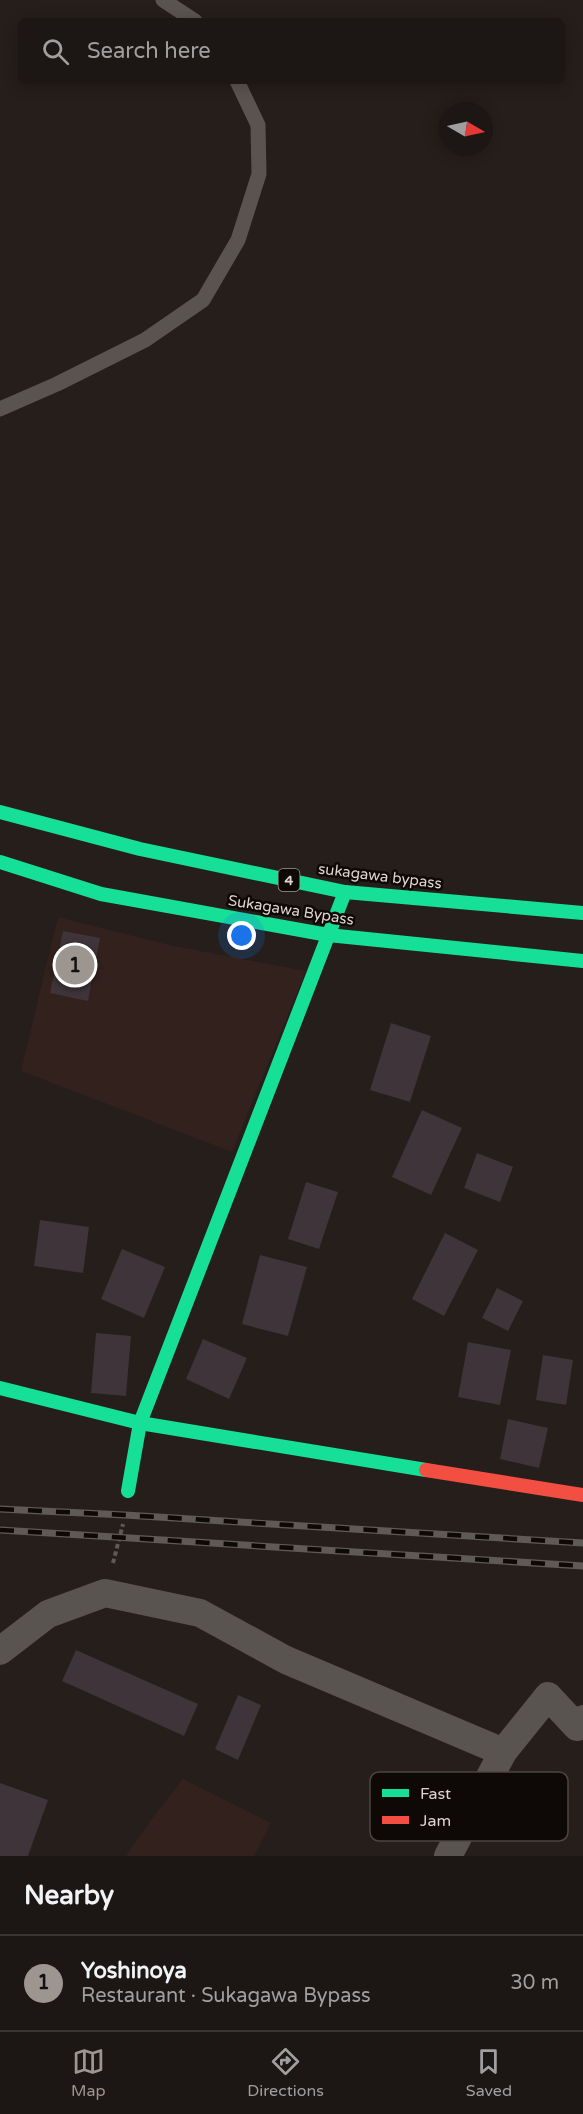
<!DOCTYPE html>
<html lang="en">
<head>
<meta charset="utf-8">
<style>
	:root { --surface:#1c1614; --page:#292322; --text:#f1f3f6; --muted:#a09fa0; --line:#3a3534; --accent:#9d9590 }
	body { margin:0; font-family:"Varela Round",sans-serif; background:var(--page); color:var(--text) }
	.compass { position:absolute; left:439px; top:102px; width:54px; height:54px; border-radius:50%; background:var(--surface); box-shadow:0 3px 15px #0003; rotate:99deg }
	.you { position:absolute; left:242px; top:936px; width:21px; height:21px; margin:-15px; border:4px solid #fff; border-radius:50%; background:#1a73e8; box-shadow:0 0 0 9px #1a73e833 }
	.badge { display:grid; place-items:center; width:39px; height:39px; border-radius:50%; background:var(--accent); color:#111; font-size:20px; font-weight:700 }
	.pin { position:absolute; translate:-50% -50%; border:3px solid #fff; box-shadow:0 2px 6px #0006 }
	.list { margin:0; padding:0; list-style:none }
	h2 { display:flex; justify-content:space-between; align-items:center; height:78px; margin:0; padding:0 24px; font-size:26px }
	h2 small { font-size:20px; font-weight:400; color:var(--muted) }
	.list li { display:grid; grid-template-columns:39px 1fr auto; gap:18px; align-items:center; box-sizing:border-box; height:96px; padding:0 24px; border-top:2px solid var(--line) }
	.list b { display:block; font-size:22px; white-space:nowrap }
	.list p { margin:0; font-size:20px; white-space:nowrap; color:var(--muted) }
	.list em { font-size:20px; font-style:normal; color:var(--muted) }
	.icon { flex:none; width:33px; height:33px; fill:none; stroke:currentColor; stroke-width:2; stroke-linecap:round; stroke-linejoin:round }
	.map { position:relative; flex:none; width:583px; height:1856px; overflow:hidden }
	.search { position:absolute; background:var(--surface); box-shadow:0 3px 15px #0003; left:18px; right:18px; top:18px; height:66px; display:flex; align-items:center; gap:15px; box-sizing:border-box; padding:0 21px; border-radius:9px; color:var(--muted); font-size:22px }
	.sheet { height:174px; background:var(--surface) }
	nav { display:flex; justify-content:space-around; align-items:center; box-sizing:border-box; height:84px; border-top:2px solid var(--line); background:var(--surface); font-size:16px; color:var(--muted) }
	nav a { display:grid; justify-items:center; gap:3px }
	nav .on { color:var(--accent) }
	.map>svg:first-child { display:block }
	.commercial { fill:#33211e }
	.building { fill:#3e3439 }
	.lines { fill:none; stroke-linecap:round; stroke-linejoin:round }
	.path { stroke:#5f5a56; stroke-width:4; stroke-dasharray:4.5 3; stroke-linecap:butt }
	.lane { stroke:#5a5450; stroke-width:15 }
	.street { stroke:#5a5450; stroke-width:28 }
	.fast { stroke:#16e098; stroke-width:14 }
	.jam { stroke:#f24e42; stroke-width:14 }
	.rail-casing { stroke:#605a56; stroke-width:7 }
	.rail { stroke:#0e0906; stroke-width:4.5; stroke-dasharray:14; stroke-linecap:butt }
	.labels { text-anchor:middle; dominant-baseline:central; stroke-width:5; stroke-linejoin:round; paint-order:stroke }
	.shield { fill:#0e0906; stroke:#a09893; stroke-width:1.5 }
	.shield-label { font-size:14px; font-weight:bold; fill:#ded5cf }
	.street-label { font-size:15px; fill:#ded5cf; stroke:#0e0906 }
	.key { fill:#0e0906; stroke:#4c4642; stroke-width:1.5 }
	.key-label { font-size:16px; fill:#ded5cf }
</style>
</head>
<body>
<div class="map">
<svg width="583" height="1856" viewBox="0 0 583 1856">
	<rect width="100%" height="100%" fill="#251e1a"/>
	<g class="commercial">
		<path d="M58 917 174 946 306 971 232 1152 21 1071Z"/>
		<path d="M183 1779 271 1823 254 1856H126L150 1821Z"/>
	</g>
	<g class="building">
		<path d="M63 931 100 938 88 1001 50 993Z"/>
		<path d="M391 1023 431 1036 410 1102 370 1090Z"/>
		<path d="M422 1110 462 1128 431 1195 392 1177Z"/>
		<path d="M477 1153 513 1167 500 1202 464 1188Z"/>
		<path d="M306 1182 338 1192 319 1249 288 1239Z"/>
		<path d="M40 1220 89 1227 83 1273 34 1266Z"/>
		<path d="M445 1233 478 1250 444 1316 412 1299Z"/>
		<path d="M122 1249 165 1267 144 1318 101 1299Z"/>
		<path d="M260 1255 307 1267 288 1336 242 1324Z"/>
		<path d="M497 1288 523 1301 508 1331 482 1318Z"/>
		<path d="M96 1333 131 1336 126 1396 91 1393Z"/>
		<path d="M203 1339 247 1358 229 1399 186 1379Z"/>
		<path d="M468 1342 511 1350 500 1405 458 1397Z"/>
		<path d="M543 1355 573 1360 566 1405 536 1400Z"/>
		<path d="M508 1419 548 1428 539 1468 500 1459Z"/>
		<path d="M76 1650 198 1704 184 1736 62 1681Z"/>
		<path d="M238 1695 261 1705 238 1760 215 1749Z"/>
		<path d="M0 1783 48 1800 28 1856H0Z"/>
	</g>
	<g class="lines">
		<path class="path" d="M113 1563 123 1524"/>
		<g class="lane">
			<path d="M163 0 195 21"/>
			<path d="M0 409 57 384 145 340 203 300 238 240 259 174 258 125 237 81"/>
		</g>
		<g class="street">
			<path d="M0 1651 48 1614 105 1593 200 1613 286 1660 503 1752"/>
			<path d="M448 1856 503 1752 548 1696 577 1727 583 1719"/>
		</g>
		<g class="fast">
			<path d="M0 812 140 849 345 892 583 913"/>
			<path d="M0 862 101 894 328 935 583 961"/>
			<path d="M0 1388 140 1423 426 1470"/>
			<path d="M128 1491 140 1423 345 892"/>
		</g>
		<path class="jam" d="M426 1470 583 1495"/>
		<defs>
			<g id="rail">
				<path d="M0 1509 125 1515 583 1543"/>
				<path d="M0 1530 583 1566"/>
			</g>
		</defs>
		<use href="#rail" class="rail-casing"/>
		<use href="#rail" class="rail"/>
	</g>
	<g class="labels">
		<rect class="shield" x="278.5" y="869" width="21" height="22" rx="4.5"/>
		<g class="shield-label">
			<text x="289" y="880">4</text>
		</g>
		<g class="street-label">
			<text transform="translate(380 876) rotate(7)">sukagawa bypass</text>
			<text transform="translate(291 910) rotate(9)">Sukagawa Bypass</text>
		</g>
	</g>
	<rect x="370" y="1772" width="198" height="69" rx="9" class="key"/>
	<rect x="382" y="1789" width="27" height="8" fill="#16e098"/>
	<rect x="382" y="1816" width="27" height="8" fill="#f24e42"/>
	<g class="key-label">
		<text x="420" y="1799">Fast</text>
		<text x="420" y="1826">Jam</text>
	</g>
</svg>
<svg class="compass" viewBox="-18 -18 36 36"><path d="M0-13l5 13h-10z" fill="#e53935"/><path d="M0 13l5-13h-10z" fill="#a09fa0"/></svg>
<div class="you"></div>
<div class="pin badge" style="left:75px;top:965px">1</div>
<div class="search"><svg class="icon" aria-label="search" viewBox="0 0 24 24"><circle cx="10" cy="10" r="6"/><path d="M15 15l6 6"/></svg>Search here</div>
</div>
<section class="sheet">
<h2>Nearby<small></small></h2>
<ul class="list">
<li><span class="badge">1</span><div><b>Yoshinoya</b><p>Restaurant · Sukagawa Bypass</p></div><em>30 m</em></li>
</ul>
</section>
<nav>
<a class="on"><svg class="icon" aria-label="map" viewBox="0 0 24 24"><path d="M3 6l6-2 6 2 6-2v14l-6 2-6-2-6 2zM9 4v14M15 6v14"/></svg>Map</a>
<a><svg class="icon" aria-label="directions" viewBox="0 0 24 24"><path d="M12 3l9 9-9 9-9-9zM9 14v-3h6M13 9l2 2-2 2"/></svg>Directions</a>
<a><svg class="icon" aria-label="saved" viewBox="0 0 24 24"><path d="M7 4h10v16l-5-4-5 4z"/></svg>Saved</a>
</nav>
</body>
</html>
